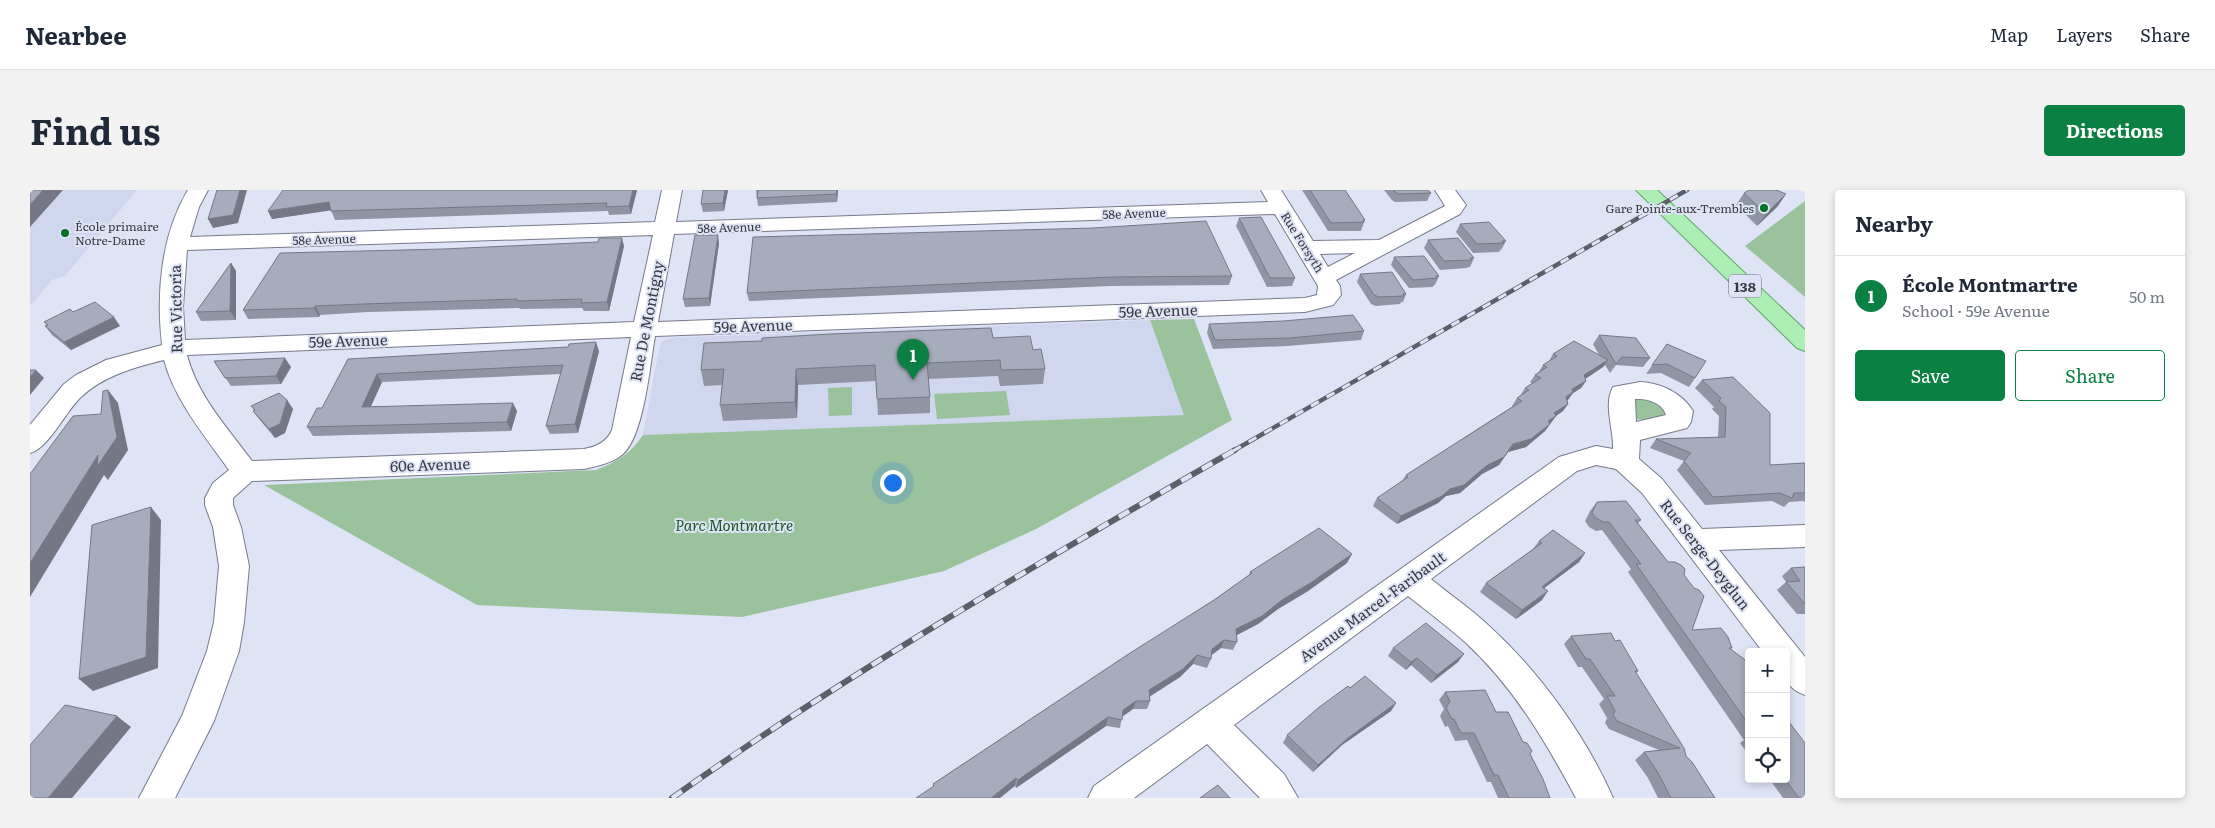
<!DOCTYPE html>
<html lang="en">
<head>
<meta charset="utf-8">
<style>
	:root { --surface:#fff; --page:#f2f2f3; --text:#1f2937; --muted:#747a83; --line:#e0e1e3; --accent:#0b8043 }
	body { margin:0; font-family:Literata,serif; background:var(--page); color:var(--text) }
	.controls { position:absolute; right:15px; bottom:15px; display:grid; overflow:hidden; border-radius:5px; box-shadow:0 2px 8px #0003 }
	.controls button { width:45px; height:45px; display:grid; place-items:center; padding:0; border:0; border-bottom:1px solid var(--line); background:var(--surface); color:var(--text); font:25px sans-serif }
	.you { position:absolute; left:862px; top:292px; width:18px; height:18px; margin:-12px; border:4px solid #fff; border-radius:50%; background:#1a73e8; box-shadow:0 0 0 8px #1a73e833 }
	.badge { display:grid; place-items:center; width:32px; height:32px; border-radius:50%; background:var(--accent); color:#fff; font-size:16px; font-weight:700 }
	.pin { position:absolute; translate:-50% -41px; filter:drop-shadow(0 1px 2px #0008) }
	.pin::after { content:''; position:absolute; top:26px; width:18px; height:15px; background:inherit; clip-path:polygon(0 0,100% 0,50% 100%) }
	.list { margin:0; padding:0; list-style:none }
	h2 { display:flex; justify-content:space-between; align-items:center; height:65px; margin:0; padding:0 20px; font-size:21px }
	h2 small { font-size:16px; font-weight:400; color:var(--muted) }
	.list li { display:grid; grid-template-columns:32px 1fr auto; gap:15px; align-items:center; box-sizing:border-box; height:80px; padding:0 20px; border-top:1px solid var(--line) }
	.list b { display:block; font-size:19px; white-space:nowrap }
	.list p { margin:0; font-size:16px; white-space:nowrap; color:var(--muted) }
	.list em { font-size:16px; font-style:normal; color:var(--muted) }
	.actions { display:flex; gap:10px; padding:15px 20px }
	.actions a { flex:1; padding:11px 0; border:1px solid var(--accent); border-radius:5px; text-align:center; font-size:18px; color:var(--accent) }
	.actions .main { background:var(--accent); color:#fff }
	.icon { flex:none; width:28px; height:28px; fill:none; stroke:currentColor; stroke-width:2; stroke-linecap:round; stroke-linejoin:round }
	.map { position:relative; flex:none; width:1775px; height:608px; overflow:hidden; border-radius:5px }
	header { display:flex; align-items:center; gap:30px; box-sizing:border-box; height:70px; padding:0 25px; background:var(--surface); border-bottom:1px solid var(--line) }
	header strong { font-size:24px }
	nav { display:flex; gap:28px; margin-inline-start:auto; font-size:18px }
	.intro { display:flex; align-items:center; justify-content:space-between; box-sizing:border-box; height:120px; padding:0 30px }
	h1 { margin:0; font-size:35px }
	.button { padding:12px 22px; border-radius:5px; background:var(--accent); color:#fff; font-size:18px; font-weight:700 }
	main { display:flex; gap:30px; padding:0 30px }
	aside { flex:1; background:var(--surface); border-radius:5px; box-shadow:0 2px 8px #0003 }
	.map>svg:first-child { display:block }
	.built { fill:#cfd6ed }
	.green { fill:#9ac29c }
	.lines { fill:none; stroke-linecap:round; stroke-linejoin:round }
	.minor-casing { stroke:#767a8a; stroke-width:2 }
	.major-casing { stroke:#60a76a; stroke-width:2 }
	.minor { fill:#fff; fill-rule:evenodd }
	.major { fill:#aceeb3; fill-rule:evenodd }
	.rail-far1-casing { stroke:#5c5f68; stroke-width:4.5 }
	.rail-casing { stroke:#5c5f68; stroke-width:6 }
	.rail-far1 { stroke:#dee3f5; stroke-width:3; stroke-dasharray:9; stroke-linecap:butt }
	.rail { stroke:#dee3f5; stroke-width:4.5; stroke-dasharray:12; stroke-linecap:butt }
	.wall { fill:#9094a3 }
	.shaded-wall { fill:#757884 }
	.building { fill:#a7acbd; stroke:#757884 }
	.poi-dot { fill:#057122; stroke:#dee3f5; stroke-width:2 }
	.labels { text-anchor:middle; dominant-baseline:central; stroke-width:4; stroke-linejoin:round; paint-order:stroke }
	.far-poi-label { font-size:12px; fill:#383a41; stroke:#dee3f5; text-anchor:end }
	.far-street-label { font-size:12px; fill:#383a41; stroke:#dee3f5 }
	.shield { fill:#dee3f5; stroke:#6a6d77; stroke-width:1 }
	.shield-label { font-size:14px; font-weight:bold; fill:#383a41 }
	.street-label { font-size:15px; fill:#383a41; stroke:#dee3f5 }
	.park-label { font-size:15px; font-style:italic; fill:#1b5a24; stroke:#dee3f5 }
</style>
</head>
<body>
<header>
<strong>Nearbee</strong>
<nav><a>Map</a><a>Layers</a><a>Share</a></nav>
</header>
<div class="intro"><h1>Find us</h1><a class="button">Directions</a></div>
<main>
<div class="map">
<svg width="1775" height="608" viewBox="0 0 1775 608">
	<rect width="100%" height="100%" fill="#dee3f5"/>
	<g class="built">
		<path d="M0 0H107L35 86 22 90 3 113 0 114Z"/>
		<path d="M1120 130 1155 225 613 245 630 155 633 151 640 148Z"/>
	</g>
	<g class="green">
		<path d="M1775 11V107L1715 56Z"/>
		<path d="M1164 129 1202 230 1006 339 914 381 712 427 447 415 234 295 566 280C587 272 601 263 613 245L1154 225 1120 130Z"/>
		<path d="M822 197V225L799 226 798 198Z"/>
		<path d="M976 201 980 225 907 229 904 204Z"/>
		<path d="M1616 205 1641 223 1628 231 1604 229 1598 212Z"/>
	</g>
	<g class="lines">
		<defs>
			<g id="minor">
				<path d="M158 0H178L169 17 160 47 625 32 632 0H652L646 32 1238 12 1231 0H1251L1283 51 1349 50 1415 16 1405 0H1425L1436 15 1430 24 1306 90 1310 96 1311 105 1303 115 1275 122 625 146C620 175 614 245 593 264 583 273 567 276 554 279L222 291 203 308V315L211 337 219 376 214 432 209 461 184 531 145 608H109L152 526 177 461 184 432 189 376 183 337 175 315V308L183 293 199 280C175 246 145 211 134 170 105 177 73 186 51 207 35 222 19 258 0 263V235L34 194 46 185 76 170 132 155C126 103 131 45 158 0ZM1245 24 1288 96 1287 105 1275 108 628 132 644 44ZM623 45 604 132 155 150 153 117 157 60ZM1325 63 1298 77 1290 64ZM601 147 582 240C577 252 566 257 554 259L222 271C197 237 168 207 157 165Z"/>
				<path d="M1610 192C1631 193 1652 203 1663 221L1661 232 1657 238 1610 250 1609 269 1632 289 1672 339 1775 335V357L1689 360 1775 467V505C1751 496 1756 484 1756 462H1733L1612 303 1586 279 1566 275 1547 281 1401 389C1419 404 1440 418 1458 435 1508 480 1556 546 1583 608H1546C1516 552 1483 496 1435 452 1417 436 1397 421 1378 406L1204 535 1254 584 1268 608H1230L1177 554 1104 608H1058L1064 596 1529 267 1566 256 1583 259C1584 240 1573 214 1583 197ZM1605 209C1617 208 1633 213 1636 225L1606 232Z"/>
			</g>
			<path id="major" d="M1606 0H1627L1775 140V161L1767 158Z"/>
		</defs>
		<use href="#minor" class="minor-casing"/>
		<use href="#major" class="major-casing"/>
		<use href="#minor" class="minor"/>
		<use href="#major" class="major"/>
		<defs>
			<path id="rail-far1" d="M1203 261 1657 0"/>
			<path id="rail" d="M642 608C822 480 1014 370 1205 260"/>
		</defs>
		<use href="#rail-far1" class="rail-far1-casing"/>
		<use href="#rail" class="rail-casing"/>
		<use href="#rail-far1" class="rail-far1"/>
		<use href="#rail" class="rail"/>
	</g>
	<g class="wall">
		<path d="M607 0 601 24 579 25 578 21 305 30 301 20 242 29 238 21Z"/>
		<path d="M698 0 694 21 673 22 671 14Z"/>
		<path d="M726 0H808L807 12 728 16Z"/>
		<path d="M1272 0H1315L1335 30 1332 38 1331 41H1298Z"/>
		<path d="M1354 0H1398L1401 3 1397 11 1365 12 1362 10Z"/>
		<path d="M1714 3 1748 16 1727 36 1706 15Z"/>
		<path d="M1209 28 1265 88 1262 96 1237 97 1206 36Z"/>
		<path d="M1430 34 1476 51 1471 60H1470L1469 62 1443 63 1426 42Z"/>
		<path d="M723 47 1202 86 1199 95 1080 96 719 111 717 103Z"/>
		<path d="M1398 50 1444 68 1440 77H1438L1437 78 1410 80 1394 58Z"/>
		<path d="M689 53 680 116 655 117 653 109Z"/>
		<path d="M594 56 579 121H554L552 118 490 119 489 118 338 122 290 125 289 127 218 129 213 120Z"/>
		<path d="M1364 67 1409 86 1405 95H1404L1403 97 1379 98 1361 75Z"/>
		<path d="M201 73 206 81V130L171 131 166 122Z"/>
		<path d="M1330 84 1376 104 1373 112H1371L1370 114 1346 116 1341 114 1327 92Z"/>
		<path d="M14 132 90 136 41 160 22 145 15 136 17 135Z"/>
		<path d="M1179 134 1334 141 1331 150 1257 156 1183 159 1177 143Z"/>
		<path d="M1569 145 1620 168 1613 177 1586 175 1580 183 1575 175 1573 177 1555 189 1556 191 1551 198 1543 203 1537 210 1538 214 1533 221 1526 226 1515 241 1496 257 1478 262 1469 275 1452 284 1430 303 1416 306 1408 313 1367 334 1343 316 1347 308 1372 291 1376 285 1483 216H1482L1487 208 1490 206 1495 198 1502 193 1500 192 1505 185 1508 183 1513 175 1519 171 1523 164 1569 165 1563 154Z"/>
		<path d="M963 148 1003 160 1015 179 1013 194 970 196 968 186 898 189 900 207V223L848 225 846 191 768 195 767 228 693 231 690 215 692 195 674 196 671 180 732 151Z"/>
		<path d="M1637 154 1665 188 1659 197 1631 183 1616 184Z"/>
		<path d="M538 157 569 161 548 243 520 244 516 236 531 184 352 192 341 216 487 221 481 241 283 246 277 237 292 218 318 169Z"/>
		<path d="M184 171 261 177 251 194 201 196Z"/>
		<path d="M1703 187 1740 275 1775 273V312L1773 311 1759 312 1754 317 1742 311 1675 315 1647 280 1654 271 1620 258 1626 249 1688 247 1689 226 1682 219 1684 217 1665 198 1672 190Z"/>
		<path d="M257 210 263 219 255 243 245 248 229 229 223 221 224 220 221 216Z"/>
		<path d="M1567 312 1611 330 1608 333 1638 372 1654 385 1662 440 1702 458 1700 459 1719 475V565L1710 553 1714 550 1598 382 1601 379 1572 340 1566 341 1559 337 1555 331 1560 321Z"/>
		<path d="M1509 351 1555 363 1549 372 1514 398 1512 410 1486 429 1450 402 1456 393 1503 359Z"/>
		<path d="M1317 373 1278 401 1248 419 1228 434 1207 445V452L1203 460 1191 458 1181 465V469L1177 478 1163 474 1150 487 1120 506V511L1117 519H1103L1092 527 1090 538 1076 536 986 598 985 596 903 597V594L1184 410 1219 385 1220 382Z"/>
		<path d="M1775 377V424H1767L1747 400 1756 392 1752 386 1761 378Z"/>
		<path d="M1541 446 1585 451 1608 481 1606 483 1656 566 1685 608H1628L1618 588 1605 570 1614 562 1629 560 1579 539 1575 533 1577 528 1569 514 1574 509 1552 477H1548L1534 454Z"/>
		<path d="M1363 458 1428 472 1401 493 1381 475 1376 480 1358 466Z"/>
		<path d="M1320 498 1366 513 1361 521 1312 555 1283 582 1253 553 1257 545Z"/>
		<path d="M1415 502 1466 522 1500 564 1520 608H1468L1461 592H1457L1437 550 1425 551 1418 536 1415 537 1410 526 1414 519 1409 510Z"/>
		<path d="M1735 589H1756L1775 608H1753L1740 590H1736Z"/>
	</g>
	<g class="shaded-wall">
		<path d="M13 0H33L0 37V15Z"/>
		<path d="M210 0H217L208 33 183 38 178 29Z"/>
		<path d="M603 0H607L601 24 599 16Z"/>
		<path d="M695 0H698L694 21 693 13Z"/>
		<path d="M807 0H808L807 12 806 4Z"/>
		<path d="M1756 4 1748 16 1727 36 1736 24Z"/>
		<path d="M299 12 303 20 242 29 238 21Z"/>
		<path d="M688 45 689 53 680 116 679 108Z"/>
		<path d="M592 48 594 56 579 121 577 112Z"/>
		<path d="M201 73 206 81V130L200 121Z"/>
		<path d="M285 116 290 125 289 127 284 118Z"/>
		<path d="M84 127 90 136 41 160 34 152Z"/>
		<path d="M566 152 569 161 548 243 545 234Z"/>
		<path d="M255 168 261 177 251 194 246 186Z"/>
		<path d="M1578 170 1573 177 1549 193 1554 185Z"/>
		<path d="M766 179 768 195 767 228 765 212Z"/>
		<path d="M6 180 14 188 0 205V187Z"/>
		<path d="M347 184 352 192 337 225 332 217Z"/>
		<path d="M1556 191 1551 198 1543 203 1538 210 1531 214 1542 199Z"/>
		<path d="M78 200 88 213 98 260 78 290 74 285 0 407V373L68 265Z"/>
		<path d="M257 210 263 219 255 243 245 248 239 239Z"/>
		<path d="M483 213 487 221 481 241 477 232Z"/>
		<path d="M1538 214 1533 221 1523 228 1526 226 1515 241 1496 257 1478 262 1469 275 1452 284 1430 303 1416 306 1408 313 1367 334 1371 326 1420 299 1483 254 1513 239 1524 223Z"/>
		<path d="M121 317 131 330 128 478 63 501 49 489Z"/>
		<path d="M1555 363 1549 372 1505 405 1512 397Z"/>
		<path d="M1322 364 1317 373 1278 401 1248 419 1228 434 1203 447 1206 439Z"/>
		<path d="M1518 401 1512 410 1486 429 1492 420Z"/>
		<path d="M1194 450 1191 458 1179 467 1182 459Z"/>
		<path d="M1434 464 1428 472 1401 493 1407 485Z"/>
		<path d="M1167 465 1163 474 1150 487 1116 509 1119 500Z"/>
		<path d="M1387 468 1381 475 1376 480 1381 472Z"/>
		<path d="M1106 511 1103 519 1090 528 1093 520Z"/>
		<path d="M1366 513 1361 521 1312 555 1283 582 1288 575 1318 548Z"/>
		<path d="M87 526 101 537 42 608H18Z"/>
		<path d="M1078 527 1076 536 986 598 988 590Z"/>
		<path d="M986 588 985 596 970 608H961Z"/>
	</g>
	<g class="building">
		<path d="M0 0H13L0 15Z"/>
		<path d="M187 0H210L203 25 178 29Z"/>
		<path d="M253 0H603L599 16 576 17 577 13 301 21 299 12 238 21Z"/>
		<path d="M673 0H695L693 13 671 14Z"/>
		<path d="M728 0H807L806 4 727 8Z"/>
		<path d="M1280 0H1315L1335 30H1333L1334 32 1301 33Z"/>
		<path d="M1363 0H1398L1401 3 1369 4 1365 2Z"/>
		<path d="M1719 0H1746L1756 4 1736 24 1714 3Z"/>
		<path d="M1231 27 1265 88H1240L1209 28Z"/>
		<path d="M1176 31 1202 86 1082 87 717 103 723 47 1063 38Z"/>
		<path d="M1459 32 1476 51H1472L1474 53 1447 54 1430 34Z"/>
		<path d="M665 45H688L679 108 653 109Z"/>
		<path d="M569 48H592L577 112 551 113 552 109 487 111V109L333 114 285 116 284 118 213 120 250 63 413 59 568 52Z"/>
		<path d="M1428 48 1444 68H1440L1442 70 1414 71 1398 50Z"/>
		<path d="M1394 66 1409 86H1406L1407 88 1383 90 1364 67Z"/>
		<path d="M201 73 200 121 166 122Z"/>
		<path d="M1362 82 1376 104H1373L1374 106 1349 107 1344 105 1330 84Z"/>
		<path d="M65 112 84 127 34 152 15 136 18 135 14 132 40 119 43 122Z"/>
		<path d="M1323 125 1334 141 1260 148 1185 150 1179 134 1253 131Z"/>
		<path d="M961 138 963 148 1000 146 1003 160 1011 159 1015 179 971 180 970 170 897 173 900 207 847 209 845 175 766 179 765 212 690 215 694 179 671 180 674 153 732 151V148L801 144Z"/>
		<path d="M1569 145 1606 148 1620 168 1592 167 1586 174Z"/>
		<path d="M1544 151 1578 170 1554 185 1556 191 1542 199 1543 202 1536 207 1538 214 1524 223 1526 226 1518 231 1520 234 1501 249 1483 254 1474 267 1456 276 1434 295 1420 299 1412 306 1371 326 1347 308 1378 287 1376 285 1492 211 1487 208 1499 200 1495 198 1511 188 1505 185 1517 177 1513 175 1527 166 1523 164Z"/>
		<path d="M566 152 545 234 516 236 533 175 347 184 332 217 483 213 477 232 277 237 287 218H292L318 169 538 157 539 154Z"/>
		<path d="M1637 154 1676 171 1665 188 1637 174 1622 175Z"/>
		<path d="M255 168 246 186 195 188 184 171Z"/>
		<path d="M0 180H6L0 187Z"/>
		<path d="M1703 187 1740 223V275L1775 273V303H1764L1762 308 1750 303 1683 307 1654 271 1661 263 1626 249 1695 247 1696 217 1689 211 1691 208 1672 190Z"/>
		<path d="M78 200 87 247 67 277 68 265 0 373V284L43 226 71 224 73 201Z"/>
		<path d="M249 203 257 210 250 234 239 239 223 221 225 220 221 216Z"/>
		<path d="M1596 311 1611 330H1605L1638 372H1645L1651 375 1655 379 1654 385 1664 398 1669 400 1674 406 1662 440 1691 438 1698 447 1702 458H1699L1714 469 1719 475V535L1606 374H1611L1579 332H1573L1566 328 1562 323 1567 312Z"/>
		<path d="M121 317 116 467 49 489 62 335Z"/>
		<path d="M1289 338 1322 364 1282 392 1252 410 1232 426 1206 439 1207 452 1194 450 1182 459 1181 469 1167 465 1153 479 1119 500 1120 511H1106L1093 520 1092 530 1078 527 988 590 986 588 961 608H886L904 596 903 594 1097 465 1184 410 1222 383 1220 382Z"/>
		<path d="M1523 340 1555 363 1512 397 1518 401 1492 420 1456 393 1512 353 1509 351Z"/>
		<path d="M1775 377V414L1756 392 1770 391 1761 378Z"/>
		<path d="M1396 433 1434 464 1407 485 1387 468 1381 472 1363 458Z"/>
		<path d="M1581 443 1585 451 1590 450 1608 481H1605L1654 558 1656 566 1662 572 1685 608H1641L1627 581 1614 562 1650 558 1587 531 1583 525 1585 521 1577 506H1585L1560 469H1556L1541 446Z"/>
		<path d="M1335 486 1366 513 1318 548 1288 575 1257 545 1288 518 1318 496 1320 498Z"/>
		<path d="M1455 500 1466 522H1478L1493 552 1497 553 1502 561 1500 564 1513 589 1520 608H1479L1468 585H1464L1444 543H1431L1424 529H1422L1416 518 1420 511 1415 502Z"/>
		<path d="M35 515 87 526 18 608H0V555Z"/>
		<path d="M1756 528 1775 553V608H1769L1755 589H1756Z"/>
		<path d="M1188 595 1200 608H1170Z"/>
	</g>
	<g class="poi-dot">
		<circle cx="1734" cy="18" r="5"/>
		<circle cx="35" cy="43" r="5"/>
	</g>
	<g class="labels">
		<g class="far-poi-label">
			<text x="1724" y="18">Gare Pointe-aux-Trembles</text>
			<text x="45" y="36" text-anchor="start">École primaire<tspan x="45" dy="14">Notre-Dame</tspan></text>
		</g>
		<g class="far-street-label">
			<text transform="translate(1104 23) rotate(-2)">58e Avenue</text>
			<text transform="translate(699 37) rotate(-2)">58e Avenue</text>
			<text transform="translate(294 49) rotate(-2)">58e Avenue</text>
			<text transform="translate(1273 52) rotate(58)">Rue Forsyth</text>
		</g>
		<rect class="shield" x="1699" y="84.5" width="32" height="23" rx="4"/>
		<g class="shield-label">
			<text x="1715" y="96">138</text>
		</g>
		<g class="street-label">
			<text transform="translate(145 119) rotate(-91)">Rue Victoria</text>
			<text transform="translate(1128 120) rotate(-2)">59e Avenue</text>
			<text transform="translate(616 131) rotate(-79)">Rue De Montigny</text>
			<text transform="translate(723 135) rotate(-2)">59e Avenue</text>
			<text transform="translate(318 150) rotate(-2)">59e Avenue</text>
			<text transform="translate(400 274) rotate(-2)">60e Avenue</text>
			<text transform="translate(1676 364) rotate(52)">Rue Serge-Deyglun</text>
			<text transform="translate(1342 416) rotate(-36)">Avenue Marcel-Faribault</text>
		</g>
		<g class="park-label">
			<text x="704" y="334">Parc Montmartre</text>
		</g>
	</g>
</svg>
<div class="controls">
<button>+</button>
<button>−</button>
<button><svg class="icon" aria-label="locate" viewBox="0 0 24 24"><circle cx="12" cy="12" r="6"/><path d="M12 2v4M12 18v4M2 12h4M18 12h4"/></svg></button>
</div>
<div class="you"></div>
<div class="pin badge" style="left:883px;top:190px">1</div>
</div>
<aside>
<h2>Nearby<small></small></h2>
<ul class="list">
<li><span class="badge">1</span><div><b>École Montmartre</b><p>School · 59e Avenue</p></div><em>50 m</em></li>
</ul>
<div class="actions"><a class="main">Save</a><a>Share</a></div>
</aside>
</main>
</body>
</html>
